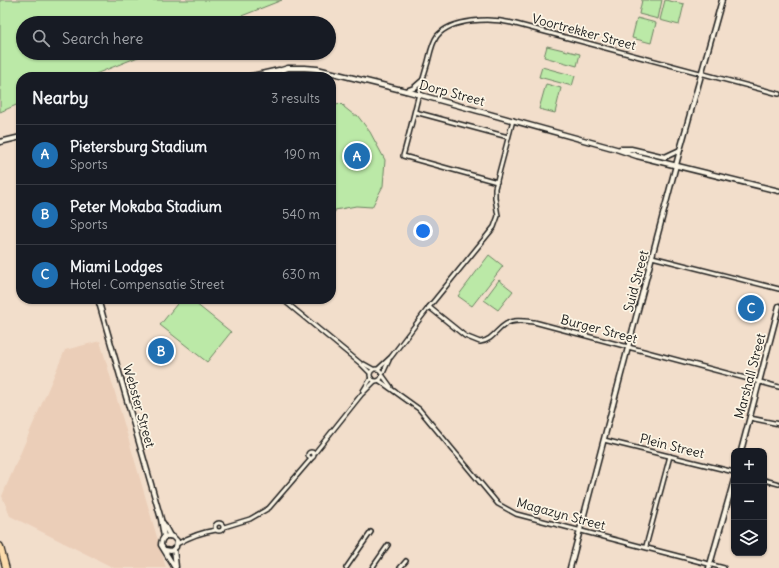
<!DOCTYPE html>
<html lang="en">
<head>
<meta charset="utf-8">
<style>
	:root { --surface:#171b24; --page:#242831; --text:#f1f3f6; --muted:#9ea1a6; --line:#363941; --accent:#1f6fb2 }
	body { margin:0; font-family:Delius,sans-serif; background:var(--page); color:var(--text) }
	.controls { position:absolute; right:12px; bottom:12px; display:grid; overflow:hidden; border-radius:8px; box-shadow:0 1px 3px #0004 }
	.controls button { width:36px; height:36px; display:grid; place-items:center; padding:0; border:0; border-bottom:1px solid var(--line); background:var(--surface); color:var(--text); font:20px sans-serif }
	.you { position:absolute; left:423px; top:231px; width:14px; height:14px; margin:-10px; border:3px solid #fff; border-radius:50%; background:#1a73e8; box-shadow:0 0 0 6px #1a73e833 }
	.badge { display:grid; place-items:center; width:26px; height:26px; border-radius:50%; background:var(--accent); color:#fff; font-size:13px; font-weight:700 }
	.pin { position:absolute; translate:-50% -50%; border:2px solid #fff; box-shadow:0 1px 4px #0006 }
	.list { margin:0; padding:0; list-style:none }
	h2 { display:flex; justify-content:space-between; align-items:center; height:52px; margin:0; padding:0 16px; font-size:17px }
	h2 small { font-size:13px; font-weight:400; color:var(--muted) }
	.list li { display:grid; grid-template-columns:26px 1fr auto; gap:12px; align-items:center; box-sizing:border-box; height:60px; padding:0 16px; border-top:1px solid var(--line) }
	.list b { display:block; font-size:15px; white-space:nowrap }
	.list p { margin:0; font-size:13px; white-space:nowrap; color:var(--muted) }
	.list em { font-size:13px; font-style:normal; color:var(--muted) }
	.icon { flex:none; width:22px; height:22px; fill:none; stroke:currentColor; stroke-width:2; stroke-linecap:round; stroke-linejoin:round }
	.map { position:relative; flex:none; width:779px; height:568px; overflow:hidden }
	.search { position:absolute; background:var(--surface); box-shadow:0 1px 3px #0004; left:16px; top:16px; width:320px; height:44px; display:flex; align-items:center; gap:10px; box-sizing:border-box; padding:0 14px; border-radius:22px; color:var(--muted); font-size:15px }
	.panel { position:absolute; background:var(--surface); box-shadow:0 1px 3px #0004; left:16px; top:72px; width:320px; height:232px; border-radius:16px }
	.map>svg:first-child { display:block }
	.built { fill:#ebceb8 }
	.green { fill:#bbe9a7; stroke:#6c8262 }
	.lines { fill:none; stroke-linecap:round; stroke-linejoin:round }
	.street-casing { stroke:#1c1c1c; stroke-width:6 }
	.secondary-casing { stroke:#1c1c1c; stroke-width:7 }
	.highway-casing { stroke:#1c1c1c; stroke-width:8 }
	.street { stroke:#fcf5e5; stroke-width:3 }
	.secondary { stroke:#fcf5e5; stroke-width:4 }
	.highway { stroke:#fddcac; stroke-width:5.5 }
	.labels { text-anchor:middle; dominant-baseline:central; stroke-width:3.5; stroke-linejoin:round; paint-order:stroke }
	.street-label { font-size:13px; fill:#1c1c1c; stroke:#fcf5e5 }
</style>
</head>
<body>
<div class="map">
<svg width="779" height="568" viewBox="0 0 779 568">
	<rect width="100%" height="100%" fill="#f2decb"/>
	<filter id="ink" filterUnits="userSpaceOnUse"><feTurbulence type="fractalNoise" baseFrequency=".025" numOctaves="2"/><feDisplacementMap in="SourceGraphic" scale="8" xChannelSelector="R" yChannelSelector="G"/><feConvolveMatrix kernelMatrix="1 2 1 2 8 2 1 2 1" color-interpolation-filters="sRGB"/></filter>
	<g filter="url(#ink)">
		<path class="built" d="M100 341 166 568H114L10 516 2 496 65 350Z"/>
		<g class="green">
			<path d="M0 0H282L224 23H23V53H148L88 77H21V103L0 112Z"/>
			<path d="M642 0H662L658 19 639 14Z"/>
			<path d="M665 0 684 4 679 25 660 20Z"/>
			<path d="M637 18 656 23 651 43 632 38Z"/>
			<path d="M547 46 580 54 577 66 544 57Z"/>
			<path d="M542 67 575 76 572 86 539 77Z"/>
			<path d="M546 84 561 88 555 113 539 109Z"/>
			<path d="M331 101 338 105 340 103 343 106 344 105V107L354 115H357L370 132 385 160 383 186 372 207 356 206 335 210V212L331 213Z"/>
			<path d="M489 255 503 266 472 306 458 296Z"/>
			<path d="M499 280 513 291 498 310 484 300Z"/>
			<path d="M181 299H190L231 332 207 362 160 325Z"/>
		</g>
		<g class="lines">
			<defs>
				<g id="street">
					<path d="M415 112 508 137"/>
					<path d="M497 182 403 156C412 125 418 93 428 62 430 54 432 43 437 36 452 18 491 18 512 23L779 94"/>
					<path d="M652 257 779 289"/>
					<path d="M282 299 360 363 370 373"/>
					<path d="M429 307 465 336 480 342C493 340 496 330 506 324 513 319 525 321 534 322L779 387"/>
					<path d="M364 364 373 369"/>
					<circle cx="376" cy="375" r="6"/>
					<path d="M378 369 391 357 429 307 494 227 498 216 495 198V188L513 120"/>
					<path d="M383 373 389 360"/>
					<path d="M383 376 391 387"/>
					<path d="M380 381 419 409 498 504 516 514 724 568"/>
					<path d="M363 391 371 378"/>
					<path d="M750 418 779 424"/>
					<path d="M604 440 734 472"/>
					<circle cx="311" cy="455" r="3"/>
					<path d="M314 454 361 395 375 381"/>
					<path d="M764 480 779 484"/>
					<circle cx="219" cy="527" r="4"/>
					<path d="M224 527 250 519 269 508 311 459"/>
					<path d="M177 544C189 537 202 532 216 530"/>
					<path d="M646 546 670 456"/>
					<path d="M346 568 371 532"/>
					<path d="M372 568 388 545"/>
					<path d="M400 568 406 561"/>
				</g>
				<g id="secondary">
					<path d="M247 77 279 70"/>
					<path d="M259 77 288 68H305L317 69 406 91 616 149 637 156 779 191"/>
					<path d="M406 91 414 88 422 81"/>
					<path d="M0 142 21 137"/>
					<path d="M620 149H631L665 157 680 150"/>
					<path d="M98 299 161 519 164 537"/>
					<path d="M741 451 779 306"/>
					<path d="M163 523 170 536"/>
					<path d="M174 549 176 567"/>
					<path d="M165 550 171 551 176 547 177 541 173 537C166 534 161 538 161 545L175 568"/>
					<path d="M570 568 680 150 722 0"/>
					<path d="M709 568 734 480"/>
				</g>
				<path id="highway" d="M0 546 6 568"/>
			</defs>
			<use href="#street" class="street-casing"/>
			<use href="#secondary" class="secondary-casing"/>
			<use href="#highway" class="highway-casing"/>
			<use href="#street" class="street"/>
			<use href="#secondary" class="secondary"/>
			<use href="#highway" class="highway"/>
		</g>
	</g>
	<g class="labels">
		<g class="street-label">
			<text transform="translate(584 32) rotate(15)">Voortrekker Street</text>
			<text transform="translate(452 93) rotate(15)">Dorp Street</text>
			<text transform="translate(636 281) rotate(-75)">Suid Street</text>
			<text transform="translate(599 329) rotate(15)">Burger Street</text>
			<text transform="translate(750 376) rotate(-75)">Marshall Street</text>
			<text transform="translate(139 406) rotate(74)">Webster Street</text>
			<text transform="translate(672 446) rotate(14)">Plein Street</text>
			<text transform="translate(561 514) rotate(15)">Magazyn Street</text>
		</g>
	</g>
</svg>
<div class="controls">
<button>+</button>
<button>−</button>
<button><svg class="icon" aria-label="layers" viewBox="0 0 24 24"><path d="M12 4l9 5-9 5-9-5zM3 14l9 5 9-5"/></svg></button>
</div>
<div class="you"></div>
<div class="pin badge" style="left:357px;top:156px">A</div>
<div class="pin badge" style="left:161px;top:351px">B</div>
<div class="pin badge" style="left:751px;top:308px">C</div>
<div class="search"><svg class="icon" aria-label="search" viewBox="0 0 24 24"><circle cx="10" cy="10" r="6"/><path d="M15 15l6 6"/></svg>Search here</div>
<section class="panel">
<h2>Nearby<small>3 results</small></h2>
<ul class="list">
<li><span class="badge">A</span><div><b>Pietersburg Stadium</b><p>Sports</p></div><em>190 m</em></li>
<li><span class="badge">B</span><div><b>Peter Mokaba Stadium</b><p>Sports</p></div><em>540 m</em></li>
<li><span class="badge">C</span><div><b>Miami Lodges</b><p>Hotel · Compensatie Street</p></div><em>630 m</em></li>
</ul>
</section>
</div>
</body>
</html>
